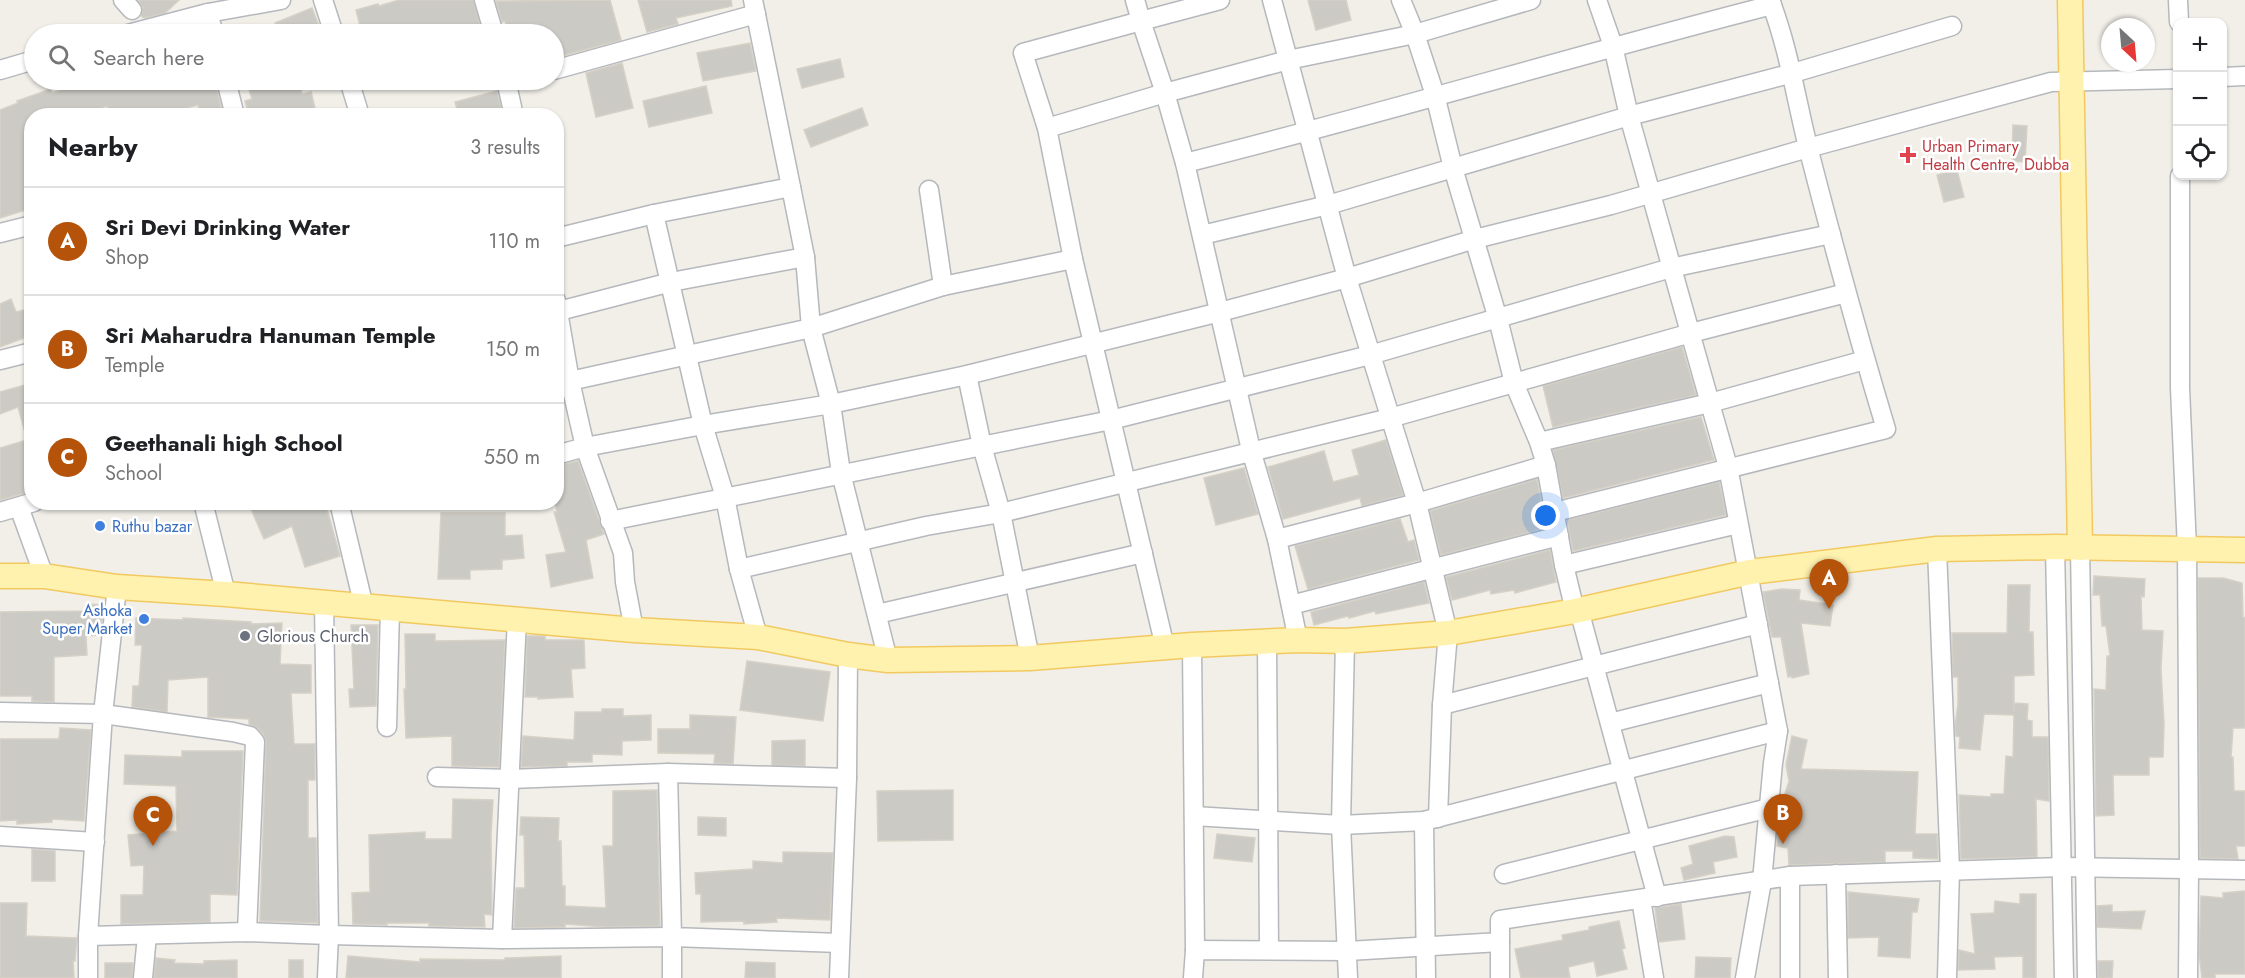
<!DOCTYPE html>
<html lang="en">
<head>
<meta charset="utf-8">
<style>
	:root { --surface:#fff; --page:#f6f6f6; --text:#202124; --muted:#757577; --line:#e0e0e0; --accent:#b45309 }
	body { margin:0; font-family:Jost,sans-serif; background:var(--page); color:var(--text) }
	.controls { position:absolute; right:18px; top:18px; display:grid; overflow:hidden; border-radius:12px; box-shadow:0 2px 4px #0004 }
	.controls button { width:54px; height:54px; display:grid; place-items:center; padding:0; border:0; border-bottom:2px solid var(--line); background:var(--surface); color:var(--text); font:30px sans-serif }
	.compass { position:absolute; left:2101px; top:18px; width:54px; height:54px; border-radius:50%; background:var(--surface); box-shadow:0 2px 4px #0004; rotate:154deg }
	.you { position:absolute; left:1546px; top:516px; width:21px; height:21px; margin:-15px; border:4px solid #fff; border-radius:50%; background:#1a73e8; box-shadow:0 0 0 9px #1a73e833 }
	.badge { display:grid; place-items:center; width:39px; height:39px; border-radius:50%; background:var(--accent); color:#fff; font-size:20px; font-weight:700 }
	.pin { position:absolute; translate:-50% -50px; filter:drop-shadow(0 2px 3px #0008) }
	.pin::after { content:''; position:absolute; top:32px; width:21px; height:18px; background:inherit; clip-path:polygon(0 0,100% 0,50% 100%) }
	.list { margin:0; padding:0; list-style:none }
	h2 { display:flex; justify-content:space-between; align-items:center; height:78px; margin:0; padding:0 24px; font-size:26px }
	h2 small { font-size:20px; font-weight:400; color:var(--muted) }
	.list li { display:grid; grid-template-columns:39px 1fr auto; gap:18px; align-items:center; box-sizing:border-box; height:108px; padding:0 24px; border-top:2px solid var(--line) }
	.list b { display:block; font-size:22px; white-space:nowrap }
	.list p { margin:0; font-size:20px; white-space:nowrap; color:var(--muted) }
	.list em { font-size:20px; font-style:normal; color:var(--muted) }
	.icon { flex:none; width:33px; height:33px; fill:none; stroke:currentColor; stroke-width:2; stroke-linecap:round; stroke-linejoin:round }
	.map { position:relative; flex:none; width:2245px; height:978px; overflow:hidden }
	.search { position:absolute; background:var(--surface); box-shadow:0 2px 4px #0004; left:24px; top:24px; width:540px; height:66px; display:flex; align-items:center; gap:15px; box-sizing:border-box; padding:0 21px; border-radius:33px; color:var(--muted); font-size:22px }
	.panel { position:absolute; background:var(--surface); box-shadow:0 2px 4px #0004; left:24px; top:108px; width:540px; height:402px; border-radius:24px }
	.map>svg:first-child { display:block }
	.building { fill:#cccac5; stroke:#d6d1c6; stroke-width:1.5 }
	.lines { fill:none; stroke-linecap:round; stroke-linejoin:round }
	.minor-casing { stroke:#b5b8bc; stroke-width:21 }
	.major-casing { stroke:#f2c960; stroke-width:27 }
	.minor { stroke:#fff; stroke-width:18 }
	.major { stroke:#fff2af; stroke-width:24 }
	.health-dot { fill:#e0444e; stroke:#fff; stroke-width:2 }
	.shop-dot { fill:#3f7fe0; stroke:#fff; stroke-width:2 }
	.worship-dot { fill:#6b7280; stroke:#fff; stroke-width:2 }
	.labels { text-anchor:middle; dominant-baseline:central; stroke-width:5; stroke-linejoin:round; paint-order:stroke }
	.health-label { font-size:16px; fill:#be3a42; stroke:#fff; text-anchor:start }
	.shop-label { font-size:16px; fill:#366cbe; stroke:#fff; text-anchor:start }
	.worship-label { font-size:16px; fill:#5b616d; stroke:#fff; text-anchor:start }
</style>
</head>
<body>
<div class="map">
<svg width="2245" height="978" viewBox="0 0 2245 978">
	<rect width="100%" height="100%" fill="#f1efe8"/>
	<g class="building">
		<path d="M138 0H179L165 13 144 18 141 16 143 7Z"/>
		<path d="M399 0H473L481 28 466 34H362L356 10 378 4 379 6Z"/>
		<path d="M610 0 621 40 554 58V34H509L505 21 502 22 496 1Z"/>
		<path d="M638 0H731L732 6 676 18 678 24 647 32Z"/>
		<path d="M1308 0H1346L1351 20 1316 30Z"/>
		<path d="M312 8 322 34H280L275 23Z"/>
		<path d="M750 43 756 71 703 81 697 53Z"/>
		<path d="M840 59 844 77 802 88 797 69Z"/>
		<path d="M622 63 633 108 596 117 586 73Z"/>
		<path d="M93 80H215L223 116H201L198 105 163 114 162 111 145 116H110L107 106 77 116H32V208L0 218V110L18 103 17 101 51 89 52 93Z"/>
		<path d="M246 80H298L302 94 311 92 317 116H249L245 101 252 99Z"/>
		<path d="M706 86 712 113 649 127 643 101Z"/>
		<path d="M497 91 502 112 488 116H459L455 102Z"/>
		<path d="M862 108 868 125 811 147 804 130Z"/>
		<path d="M2013 125 2027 126 2025 162 2012 161Z"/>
		<path d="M1957 170 1964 197 1944 202 1937 175Z"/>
		<path d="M11 299 16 312 32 308V335L0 347V304Z"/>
		<path d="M1682 347 1696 395 1553 427 1543 386Z"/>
		<path d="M32 383V491L0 500V448L27 440 18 407 0 414V392Z"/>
		<path d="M1701 417 1714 460 1563 498 1553 450Z"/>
		<path d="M1386 440 1403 495 1362 506 1360 498 1283 519 1268 467 1324 451 1333 482 1359 475 1352 450Z"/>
		<path d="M578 461 604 534 586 540 593 578 551 587 546 555 566 552 554 512H557L555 502H556V466Z"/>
		<path d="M1244 468 1258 514 1216 525 1204 478Z"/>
		<path d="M1537 479 1546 528 1441 555 1430 511Z"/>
		<path d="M1719 482 1726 515 1573 551 1567 520Z"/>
		<path d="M248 502H325L340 556 305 567 292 526 264 539Z"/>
		<path d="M441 513H505V536L522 535 524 558 502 560V569L470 570V579H438Z"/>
		<path d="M1400 519 1408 542 1414 540 1419 560 1308 589 1295 546Z"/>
		<path d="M1550 550 1556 582 1515 593 1514 590 1491 594 1490 590 1452 600 1446 577Z"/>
		<path d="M2094 576 2145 579 2144 597 2141 596 2142 630 2163 631 2161 669 2164 724 2163 757H2149V775H2113L2114 815 2096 816 2094 689 2106 690 2107 656H2110L2106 626H2102L2100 595H2093Z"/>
		<path d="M2198 578H2223L2242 583 2243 617 2245 618V728H2233L2231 757H2233L2234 791H2245V846H2236L2238 859 2200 858Z"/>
		<path d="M1424 582 1429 603 1376 614 1375 611 1349 618 1348 616 1314 625 1311 612Z"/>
		<path d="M2008 585H2030L2029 632H2033L2034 675 2014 676V711V703L2028 704 2027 720 2032 721V737H2048L2049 801 2036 799 2037 857 1961 859 1959 795 1991 797V794H2004L2006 756 2013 757 2014 715 1984 714 1980 750 1959 748 1960 737 1956 736 1955 726 1958 704V677H1953L1952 633H2007Z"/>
		<path d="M1782 589 1800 590 1799 600 1833 605 1830 626 1801 623 1809 674 1792 678V676L1788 677 1781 637H1772L1763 592Z"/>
		<path d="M88 604 104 605 100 635 86 636 87 655 54 657V702L32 701V696H0V612L88 611Z"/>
		<path d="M136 618 183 620V618L251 622V624L282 623 280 664 311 665V693H291L294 744H315V780H308V838H316L318 923 260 921 266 742 264 735 258 728 249 724V719L208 717V677L168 680 167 712 132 707 133 686H139L142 645H135Z"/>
		<path d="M351 625H378L376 706 350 707 349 689H354Z"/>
		<path d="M405 634H435V641L505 640 499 767 452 766V736L406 738 404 689H406Z"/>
		<path d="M527 636H545V640H584L585 668 571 669 573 697 538 699V697H525Z"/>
		<path d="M747 661 830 672 823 721 740 710Z"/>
		<path d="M602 709H623V716L651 715V740L622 741V755L592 754V762H567V766L521 767 523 736 574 740 575 712H602Z"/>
		<path d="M690 715 736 717 733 764 714 763 715 754 658 753V729H690Z"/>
		<path d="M60 728 91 730 84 821 52 819V822L17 824V820L0 821V739H59Z"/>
		<path d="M1792 736 1807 740 1801 769 1918 772 1915 834H1937L1938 859 1913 858V851H1885V862L1789 865 1788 848 1777 846 1780 810 1789 781 1786 765Z"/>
		<path d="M805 740V766L772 765V741Z"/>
		<path d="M182 751H243L237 895 210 894V922L121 924V895H143L144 865 131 866 128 835 177 831 176 786 124 784 125 755 182 757Z"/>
		<path d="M657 790 660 926 605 927 565 924V927L514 928 516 888H525L524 835H520L521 817 559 818 558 841H561L562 886H565V906L606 908 603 846H613V791Z"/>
		<path d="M953 790V840L878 841 877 791Z"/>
		<path d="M453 799 493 800 491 835 492 915 484 914 485 927 429 926V923H387V925L353 924 352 893 370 892 369 835 425 832V839H452Z"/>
		<path d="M698 817 726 818V836L698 835Z"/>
		<path d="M1217 834 1255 838 1252 862 1214 858Z"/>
		<path d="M1725 836 1734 837 1737 857 1713 862 1715 873 1684 880 1681 868 1693 864 1689 846Z"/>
		<path d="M32 849 55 851V881H32Z"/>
		<path d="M783 852 833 853 830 920 776 918 777 922 744 924V921L701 922V894H696L695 873 753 869V861L783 863Z"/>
		<path d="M2245 891V974H2215V978H2202L2199 953 2201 896 2223 898V893Z"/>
		<path d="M1848 892 1919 899 1917 912H1912L1910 958 1878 956 1879 937 1848 938Z"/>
		<path d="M2020 894H2036V978H2023V956L1994 957 1995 969 1958 970 1959 950 1975 954 1971 914 1994 913 1995 901 2020 904Z"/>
		<path d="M0 903H27L26 936 77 938 75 961H73L74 978H0Z"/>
		<path d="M1681 904 1685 939 1659 942 1655 908Z"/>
		<path d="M2112 905V912L2145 911 2141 929 2097 927V906Z"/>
		<path d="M1619 921 1625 948 1622 949 1627 969 1597 976 1594 961 1568 967 1570 978H1521L1515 949 1563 940 1562 935 1589 930V927Z"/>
		<path d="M348 956 420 962V959L505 960V958L561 956V978H346Z"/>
		<path d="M1696 957 1731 958 1730 978H1695Z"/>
		<path d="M156 958 175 960 174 963 204 964V961L237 960V978H154Z"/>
		<rect x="289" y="960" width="14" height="18"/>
		<path d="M2098 961H2113L2112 978H2098Z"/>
		<path d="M746 962 775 963V978H745Z"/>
		<path d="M105 963H133L132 978H105Z"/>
	</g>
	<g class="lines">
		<defs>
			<g id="minor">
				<path d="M123 0 132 10"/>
				<path d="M323 0 334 34"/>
				<path d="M484 0 494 34"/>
				<path d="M753 0 791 187"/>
				<path d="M1135 0 1141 21 1023 53 1047 128 1073 259 1165 647"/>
				<path d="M1272 0 1347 278 1417 503 1448 633 1442 705 1438 818"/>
				<path d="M1401 0 1415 34 1435 95 1453 168 1498 319 1514 383 1539 442 1546 465 1564 565 1575 611"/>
				<path d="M1597 0 1613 46 1629 116 1728 467 1778 731 1773 763 1762 881 1745 978"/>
				<path d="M2178 0 2179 22"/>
				<path d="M208 13 214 34"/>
				<path d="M128 34 208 13 281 0"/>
				<path d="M0 70 34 60"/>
				<path d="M554 70 756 14"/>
				<path d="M2222 77 2245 76"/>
				<path d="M226 80 235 116"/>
				<path d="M349 80 360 116"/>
				<path d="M506 80 514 116"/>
				<path d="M1047 128 1165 93 1288 60 1415 34 1531 0"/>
				<path d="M1185 163 1165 93 1141 21 1220 0"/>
				<path d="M2180 176V388L2187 549 2189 870 2188 978"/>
				<path d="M929 190 943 286"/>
				<path d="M654 214 703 425 725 497 739 569 758 637"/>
				<path d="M0 233 32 225"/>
				<path d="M1202 235 1328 205 1629 116 1793 73 1952 26"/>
				<path d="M556 238 654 214 791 187 805 257 811 328 570 381 585 447 556 455"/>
				<path d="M556 300 570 381"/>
				<path d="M559 311 671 282 805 257"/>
				<path d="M0 360 32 352"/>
				<path d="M967 375 982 446 1001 513 1030 658"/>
				<path d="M1539 442 1710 403 1865 360"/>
				<path d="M203 502 226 594"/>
				<path d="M339 502 364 607"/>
				<path d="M19 507 44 576"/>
				<path d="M0 512 34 502"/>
				<path d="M1555 512 1886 429C1858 336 1833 244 1809 151 1796 100 1789 49 1770 0"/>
				<path d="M610 521 1111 420 1370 355 1671 268 1831 234"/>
				<path d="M1277 539 1417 503 1546 465"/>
				<path d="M2055 547 2064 978"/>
				<path d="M2080 548 2087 978"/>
				<path d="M1937 549 1950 870 1947 978"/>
				<path d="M1564 565 1738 524"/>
				<path d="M739 569 926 526 1001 513 1390 418 1691 333 1846 293"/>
				<path d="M117 587 103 714 233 732 250 736 255 742 247 932"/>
				<path d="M324 603 329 935 502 939 517 618"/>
				<path d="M1291 605 1559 536"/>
				<path d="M1579 610 1657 897"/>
				<path d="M877 614 1143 553"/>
				<path d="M634 630 625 582 623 553 585 447 703 425 831 404 967 375 1220 312 1347 278 1475 239 1611 205 1808 148 2051 82 2178 79"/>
				<path d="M1298 640 1277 539 1251 450 1185 163C1382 114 1576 55 1772 5"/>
				<path d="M1345 641 1341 825 1348 978"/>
				<path d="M1267 642 1269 949"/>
				<path d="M1192 645 1195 950"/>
				<path d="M888 660 841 473 831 404 811 328 943 286 1073 259"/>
				<path d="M1442 705 1758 624"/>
				<path d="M0 712 103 714 88 936V978"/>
				<path d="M1610 723 1769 683"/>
				<path d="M387 727 390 609"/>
				<path d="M668 773 672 937 840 943"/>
				<path d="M437 777 510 779 668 773 847 778"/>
				<path d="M1194 816 1341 825 1424 821 1778 731"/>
				<path d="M1424 821 1426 978"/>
				<path d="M0 836 95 842"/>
				<path d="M1504 874 1769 808"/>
				<path d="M1836 874 1838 978"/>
				<path d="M1790 876V978"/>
				<path d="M1641 899 1654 978"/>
				<path d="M88 936 247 932 329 935 327 978"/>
				<path d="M502 939 672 937V978"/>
				<path d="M143 978 147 935"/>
				<path d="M839 978 847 778 848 655"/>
				<path d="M1193 978 1195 950 1348 951 1500 942V920L1790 876 2063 867 2245 870"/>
				<path d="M1500 978V942"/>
			</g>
			<g id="major">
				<path d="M2070 0 2080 548"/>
				<path d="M0 576H44L117 587 226 594 634 630 758 637 848 655 888 660 1030 658 1192 645 1298 640 1345 641 1448 633 1575 611 1750 572 1937 549 2055 547 2245 550"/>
			</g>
		</defs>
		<use href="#minor" class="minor-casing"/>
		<use href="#major" class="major-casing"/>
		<use href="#minor" class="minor"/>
		<use href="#major" class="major"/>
	</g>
	<path class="health-dot" d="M1905 146h6v6h6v6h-6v6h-6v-6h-6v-6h6z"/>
	<g class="shop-dot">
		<circle cx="100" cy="526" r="6"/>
		<circle cx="144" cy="619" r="6"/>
	</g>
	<circle class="worship-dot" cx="245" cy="636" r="6"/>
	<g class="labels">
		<g class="health-label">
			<text x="1922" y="146">Urban Primary<tspan x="1922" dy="18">Health Centre, Dubba</tspan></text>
		</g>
		<g class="shop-label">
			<text x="112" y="526">Ruthu bazar</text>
			<text x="132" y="610" text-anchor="end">Ashoka<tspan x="132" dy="18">Super Market</tspan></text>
		</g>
		<g class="worship-label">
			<text x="257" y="636">Glorious Church</text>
		</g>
	</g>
</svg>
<div class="controls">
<button>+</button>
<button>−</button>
<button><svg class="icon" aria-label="locate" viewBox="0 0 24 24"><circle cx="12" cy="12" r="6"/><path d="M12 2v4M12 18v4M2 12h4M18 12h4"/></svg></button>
</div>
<svg class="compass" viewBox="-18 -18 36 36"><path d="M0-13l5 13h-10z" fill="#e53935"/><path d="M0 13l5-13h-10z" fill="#757577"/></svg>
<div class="you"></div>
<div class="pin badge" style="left:1829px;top:609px">A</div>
<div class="pin badge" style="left:1783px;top:844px">B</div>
<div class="pin badge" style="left:153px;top:846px">C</div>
<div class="search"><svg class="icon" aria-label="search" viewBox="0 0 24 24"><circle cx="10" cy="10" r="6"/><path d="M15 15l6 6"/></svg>Search here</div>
<section class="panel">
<h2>Nearby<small>3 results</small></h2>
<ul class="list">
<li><span class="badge">A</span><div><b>Sri Devi Drinking Water</b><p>Shop</p></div><em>110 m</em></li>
<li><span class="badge">B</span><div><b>Sri Maharudra Hanuman Temple</b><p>Temple</p></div><em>150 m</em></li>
<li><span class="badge">C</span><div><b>Geethanali high School</b><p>School</p></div><em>550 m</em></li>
</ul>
</section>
</div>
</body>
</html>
